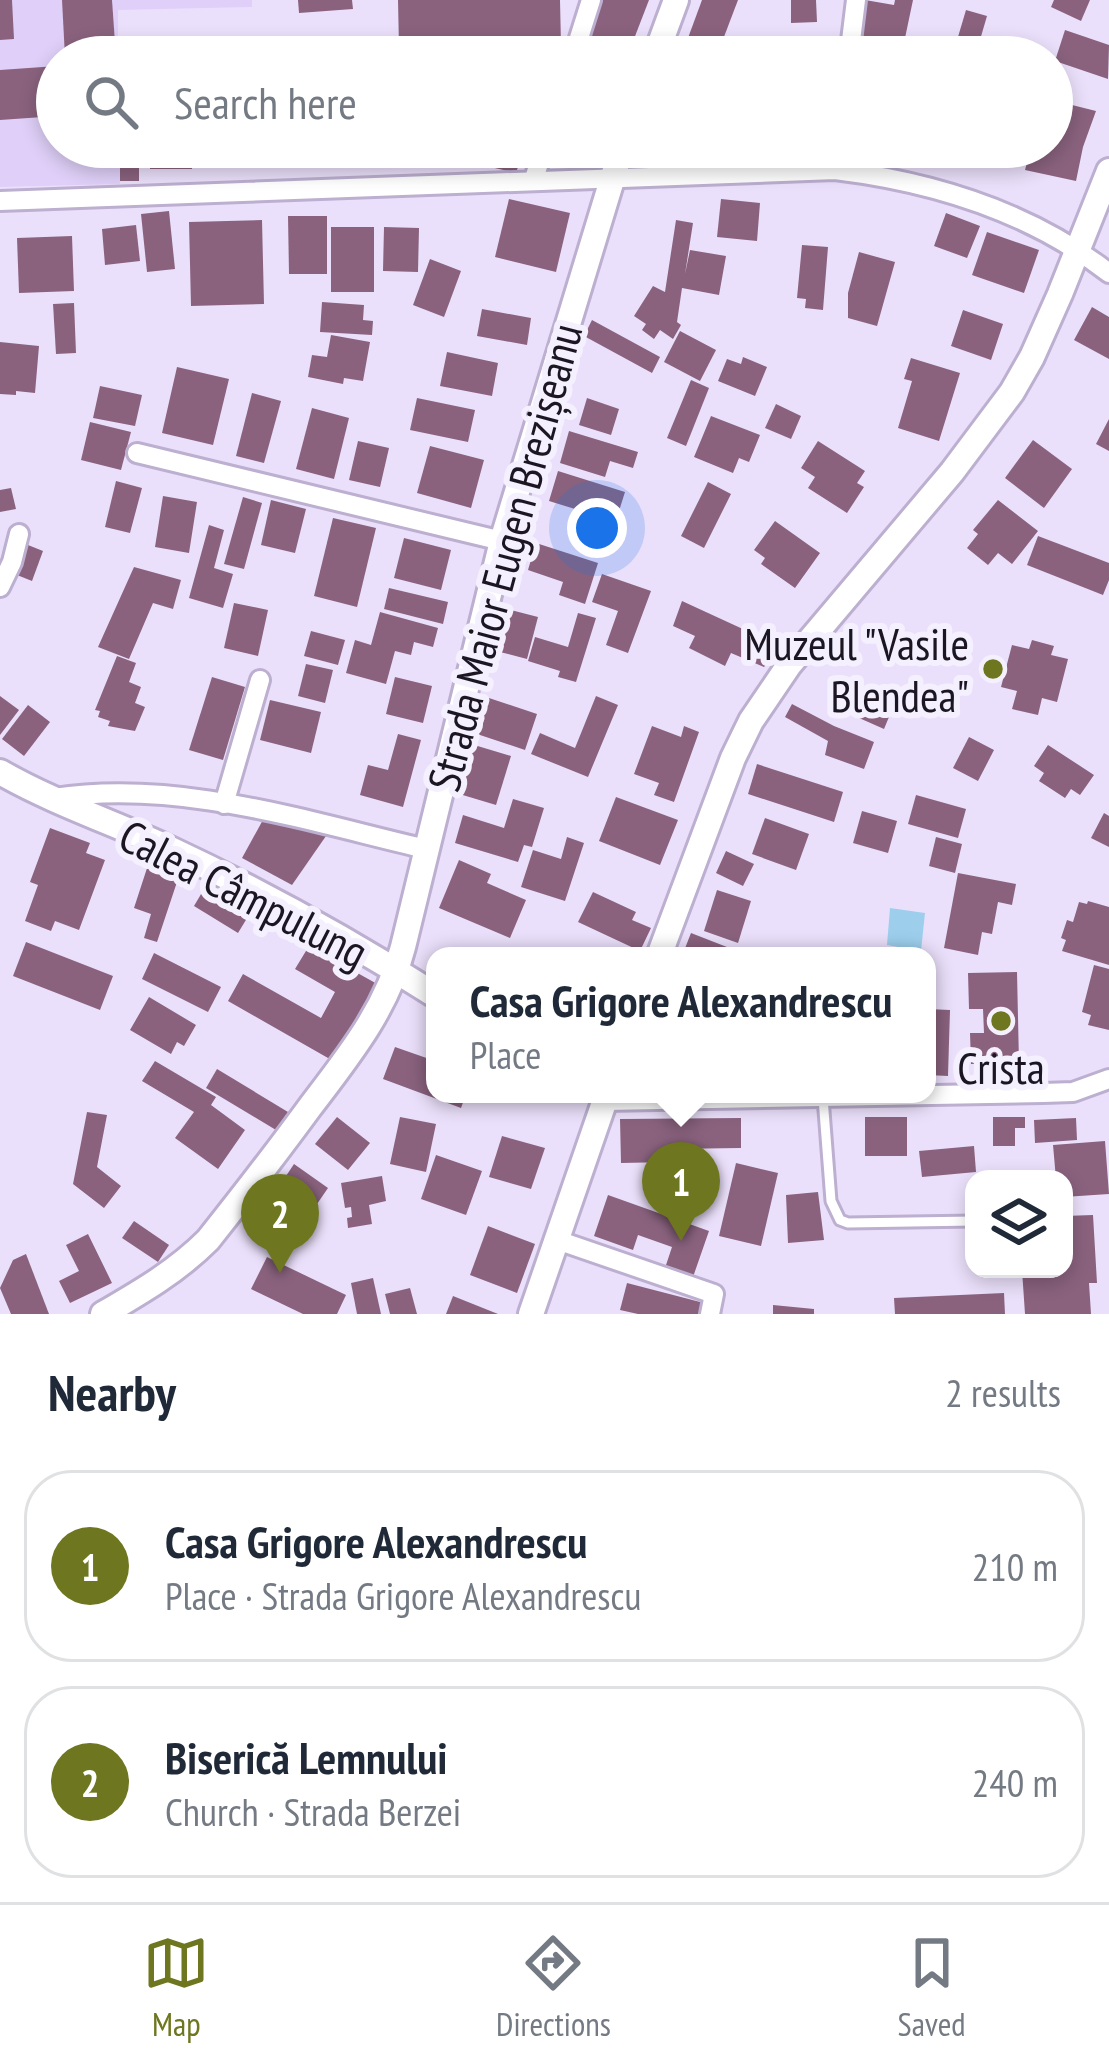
<!DOCTYPE html>
<html lang="en">
<head>
<meta charset="utf-8">
<style>
	:root { --surface:#fff; --page:#f6f6f7; --text:#1f2937; --muted:#747a83; --line:#e0e1e3; --accent:#6e761f }
	body { margin:0; font-family:"PT Sans Narrow",sans-serif; background:var(--page); color:var(--text) }
	.controls { position:absolute; right:36px; bottom:36px; display:grid; overflow:hidden; border-radius:24px; box-shadow:0 6px 18px #0003 }
	.controls button { width:108px; height:108px; display:grid; place-items:center; padding:0; border:0; border-bottom:3px solid var(--line); background:var(--surface); color:var(--text); font:60px sans-serif }
	.you { position:absolute; left:597px; top:528px; width:42px; height:42px; margin:-30px; border:9px solid #fff; border-radius:50%; background:#1a73e8; box-shadow:0 0 0 18px #1a73e833 }
	.badge { display:grid; place-items:center; width:78px; height:78px; border-radius:50%; background:var(--accent); color:#fff; font-size:39px; font-weight:700 }
	.pin { position:absolute; translate:-50% -99px; filter:drop-shadow(0 3px 6px #0008) }
	.pin::after { content:''; position:absolute; top:63px; width:42px; height:36px; background:inherit; clip-path:polygon(0 0,100% 0,50% 100%) }
	.popup { position:absolute; left:426px; top:947px; width:510px; height:156px; box-sizing:border-box; display:grid; place-content:center; border-radius:24px; background:var(--surface); filter:drop-shadow(0 3px 9px #0005); font-size:39px; white-space:nowrap; color:var(--muted) }
	.popup b { font-size:45px; color:var(--text) }
	.popup::after { content:''; position:absolute; left:50%; top:100%; margin-left:-24px; border:24px solid transparent; border-top-color:var(--surface) }
	.list { margin:0; padding:0; list-style:none }
	h2 { display:flex; justify-content:space-between; align-items:center; height:156px; margin:0; padding:0 48px; font-size:51px }
	h2 small { font-size:39px; font-weight:400; color:var(--muted) }
	.list li { display:grid; grid-template-columns:78px 1fr auto; gap:36px; align-items:center; box-sizing:border-box; height:192px; margin:0 24px 24px; padding:0 24px; border:3px solid var(--line); border-radius:48px }
	.list b { display:block; font-size:45px; white-space:nowrap }
	.list p { margin:0; font-size:39px; white-space:nowrap; color:var(--muted) }
	.list em { font-size:39px; font-style:normal; color:var(--muted) }
	.icon { flex:none; width:66px; height:66px; fill:none; stroke:currentColor; stroke-width:2; stroke-linecap:round; stroke-linejoin:round }
	.map { position:relative; flex:none; width:1109px; height:1314px; overflow:hidden }
	.search { position:absolute; background:var(--surface); box-shadow:0 6px 18px #0003; left:36px; right:36px; top:36px; height:132px; display:flex; align-items:center; gap:30px; box-sizing:border-box; padding:0 42px; border-radius:66px; color:var(--muted); font-size:45px }
	.sheet { height:588px; background:var(--surface) }
	nav { display:flex; justify-content:space-around; align-items:center; box-sizing:border-box; height:168px; border-top:3px solid var(--line); background:var(--surface); font-size:33px; color:var(--muted) }
	nav a { display:grid; justify-items:center; gap:6px }
	nav .on { color:var(--accent) }
	.map>svg:first-child { display:block }
	.built { fill:#e0d0f9 }
	.water { fill:#9dcfed }
	.building { fill:#8a627e }
	.lines { fill:none; stroke-linecap:round; stroke-linejoin:round }
	.service-casing { stroke:#bcafd0; stroke-width:15 }
	.minor-casing { stroke:#bcafd0; stroke-width:24 }
	.tertiary-casing { stroke:#bcafd0; stroke-width:30 }
	.service { stroke:#fff; stroke-width:9 }
	.minor { stroke:#fff; stroke-width:18 }
	.tertiary { stroke:#fff; stroke-width:24 }
	.poi-dot { fill:#6e761f; stroke:#f5f0fe; stroke-width:4.5 }
	.labels { text-anchor:middle; dominant-baseline:central; stroke-width:12; stroke-linejoin:round; paint-order:stroke }
	.street-label { font-size:45px; fill:#1b1622; stroke:#f5f0fe }
	.poi-label { font-size:45px; fill:#1b1622; stroke:#f5f0fe; text-anchor:end }
</style>
</head>
<body>
<div class="map">
<svg width="1109" height="1314" viewBox="0 0 1109 1314">
	<rect width="100%" height="100%" fill="#ebe0fb"/>
	<path class="built" d="M0 0H252V7L118 10V57H57V147H120V184L0 187Z"/>
	<path class="water" d="M890 908 925 913 921 951 887 945Z"/>
	<g class="building">
		<path d="M0 0H12L14 39 0 40Z"/>
		<path d="M62 0H112L116 57H65Z"/>
		<path d="M298 0H352L353 9 299 13Z"/>
		<path d="M398 0H560L561 45 399 48Z"/>
		<path d="M603 0H649L627 57H582Z"/>
		<path d="M702 0H738L719 50 688 38Z"/>
		<path d="M791 0H816L817 22 791 23Z"/>
		<path d="M865 0 894 5 895 0H913L901 57H879L882 44 857 39Z"/>
		<path d="M1054 0H1090L1081 21 1051 7Z"/>
		<path d="M966 10 987 16 975 57H952Z"/>
		<path d="M1065 30 1109 45 1108 79 1055 61Z"/>
		<path d="M744 52 745 57H692V53Z"/>
		<path d="M57 66V116L0 120V70Z"/>
		<path d="M1052 100 1096 111 1083 147 1076 181 1025 170 1031 147H1052Z"/>
		<rect x="120" y="147" width="19" height="34"/>
		<rect x="150" y="147" width="42" height="22"/>
		<rect x="294" y="147" width="30" height="20"/>
		<path d="M340 147H382L383 156 341 159Z"/>
		<path d="M414 147H458V155L414 154Z"/>
		<path d="M491 147H505L523 152 516 173 486 166Z"/>
		<path d="M955 147H1009L1005 167 954 155Z"/>
		<path d="M509 199 570 213 556 272 495 257Z"/>
		<path d="M721 199 760 203 757 241 717 237Z"/>
		<path d="M169 211 175 269 147 272 141 214Z"/>
		<path d="M946 213 980 226 967 258 934 246Z"/>
		<path d="M288 216H327V274H289Z"/>
		<path d="M262 220 264 304 191 306 189 222Z"/>
		<path d="M676 220 693 223 685 274 690 250 726 256 719 295 682 288 677 322 681 325 673 339 660 330 654 339 642 330 646 324 634 316 653 286 665 292Z"/>
		<path d="M136 225 140 261 105 265 102 229Z"/>
		<rect x="331" y="227" width="43" height="65"/>
		<path d="M384 227 419 228 418 272 383 271Z"/>
		<path d="M987 232 1039 250 1024 293 972 275Z"/>
		<path d="M72 236 74 291 19 293 17 238Z"/>
		<path d="M802 245 828 247 823 310 805 308 806 299 797 298Z"/>
		<path d="M859 252 895 262 877 326 848 318V293Z"/>
		<path d="M430 259 461 271 444 317 413 305Z"/>
		<path d="M322 302 364 305 363 320 373 321 372 335 320 332Z"/>
		<path d="M74 303 76 353 56 354 53 304Z"/>
		<path d="M1092 307 1109 317V359L1074 340Z"/>
		<path d="M482 309 531 318 527 345 477 336Z"/>
		<path d="M963 310 1003 324 991 360 951 346Z"/>
		<path d="M592 320 660 357 652 373 584 336Z"/>
		<path d="M680 331 716 350 700 381 664 362Z"/>
		<path d="M331 335 370 342 363 381 344 378 343 384 308 377 312 355 327 357Z"/>
		<path d="M0 342 39 346 35 393 16 391V395L0 394Z"/>
		<path d="M447 352 498 363 492 396 440 386Z"/>
		<path d="M743 357 767 367 755 396 718 381 727 359 741 364Z"/>
		<path d="M911 358 960 373 939 441 898 428 912 381 904 379Z"/>
		<path d="M177 367 229 379 213 445 162 433Z"/>
		<path d="M691 380 709 388 686 446 667 438Z"/>
		<path d="M100 386 142 395 135 426 93 418Z"/>
		<path d="M252 393 281 401 264 463 236 456Z"/>
		<path d="M417 398 475 410 468 442 410 430Z"/>
		<path d="M587 398 619 409 611 435 579 425Z"/>
		<path d="M776 404 801 416 791 439 765 428Z"/>
		<path d="M312 408 349 418 334 479 296 469Z"/>
		<path d="M711 416 760 435 749 462 739 458 733 473 694 457Z"/>
		<path d="M1109 419V451L1096 444Z"/>
		<path d="M90 422 131 432 121 470 81 460Z"/>
		<path d="M569 431 638 452 633 468 610 461 605 477 560 463Z"/>
		<path d="M1033 440 1072 469 1044 508 1005 478Z"/>
		<path d="M358 441 389 448 380 487 349 480Z"/>
		<path d="M818 441 865 471 857 483 864 487 847 513 808 488 815 477 801 468Z"/>
		<path d="M430 446 484 460 471 508 417 493Z"/>
		<path d="M558 471 625 492 619 511 608 508 604 518 549 501Z"/>
		<path d="M116 481 142 488 130 533 105 527Z"/>
		<path d="M708 482 731 494 704 548 681 536Z"/>
		<path d="M11 488 16 509 0 512V490Z"/>
		<path d="M163 496 197 502 189 553 155 547Z"/>
		<path d="M243 497 262 503 244 569 224 564Z"/>
		<path d="M271 500 306 509 295 553 261 545Z"/>
		<path d="M998 500 1038 531 1012 564 998 553 988 565 967 548 978 534 973 530Z"/>
		<path d="M333 518 376 528 357 607 314 596Z"/>
		<path d="M775 521 820 553 795 588 761 564 765 558 754 550Z"/>
		<path d="M209 525 224 530 214 568 233 574 223 608 189 598Z"/>
		<path d="M1038 536 1109 563V580L1103 595 1027 565Z"/>
		<path d="M404 538 451 550 441 590 394 578Z"/>
		<path d="M23 543 43 551 32 581 12 573Z"/>
		<path d="M536 543 598 563 585 604 559 595 563 582 528 570Z"/>
		<path d="M134 567 181 580 173 609 153 603 129 659 98 647Z"/>
		<path d="M602 574 651 591 628 653 606 645 618 611 592 602Z"/>
		<path d="M389 588 448 602 443 624 384 609Z"/>
		<path d="M682 601 782 647 764 667 731 653 725 666 689 648 695 636 673 626Z"/>
		<path d="M234 603 268 610 258 656 224 648Z"/>
		<path d="M507 609 538 617 527 659 496 651Z"/>
		<path d="M380 612 438 628 433 647 414 642 411 655 395 651 386 684 346 673 355 640 371 645Z"/>
		<path d="M578 613 596 618 576 682 558 677 560 671 528 661 535 637 568 647Z"/>
		<path d="M311 631 345 640 338 665 304 656Z"/>
		<path d="M1032 640 1054 646 1051 655 1068 659 1057 702 1042 698 1038 715 1012 709 1017 691 1001 687 1012 645 1029 649Z"/>
		<path d="M117 656 136 663 129 682 141 687 135 703 145 707 135 731 108 726 110 721 98 717 100 711 95 710Z"/>
		<path d="M306 664 333 670 325 703 298 696Z"/>
		<path d="M212 677 245 687 223 760 189 750Z"/>
		<path d="M395 677 432 686 423 723 386 714Z"/>
		<path d="M851 686 894 705 884 729 841 710Z"/>
		<path d="M0 696 19 710 0 735Z"/>
		<path d="M596 696 618 705 588 777 531 754 540 733 575 748Z"/>
		<path d="M489 698 537 714 525 750 477 734Z"/>
		<path d="M270 700 321 712 311 753 260 740Z"/>
		<path d="M792 704 834 726 874 742 864 769 825 755 828 741 785 717Z"/>
		<path d="M28 705 50 722 24 756 2 739Z"/>
		<path d="M652 726 681 737 684 726 699 732 674 802 654 795 659 783 634 774Z"/>
		<path d="M398 734 421 740 403 807 360 795 368 765 388 770Z"/>
		<path d="M969 737 994 750 978 781 953 768Z"/>
		<path d="M471 744 511 756 496 805 456 793Z"/>
		<path d="M1048 745 1094 775 1080 795 1071 789 1065 798 1039 781 1044 773 1034 766Z"/>
		<path d="M757 764 843 792 834 822 748 794Z"/>
		<path d="M916 795 966 809 958 838 908 824Z"/>
		<path d="M616 797 678 820 660 865 599 841Z"/>
		<path d="M513 799 544 808 532 847 524 845 518 862 455 843 463 815 504 828Z"/>
		<path d="M862 811 897 821 888 853 853 843Z"/>
		<path d="M1104 813 1109 816V847L1091 838Z"/>
		<path d="M264 818 326 836 292 885 242 858Z"/>
		<path d="M765 818 809 834 796 870 752 854Z"/>
		<path d="M50 828 90 843 86 853 105 860 79 930 55 921 51 931 25 921 38 885 30 882Z"/>
		<path d="M567 837 584 843 565 901 521 887 533 850 561 859Z"/>
		<path d="M936 837 962 844 955 873 929 866Z"/>
		<path d="M726 851 754 864 743 886 716 873Z"/>
		<path d="M459 860 491 874 487 883 526 900 510 938 439 908Z"/>
		<path d="M149 862 180 873 157 942 144 938 151 914 134 908Z"/>
		<path d="M958 873 1016 884 1012 905 998 902 992 934 982 932 978 955 944 948Z"/>
		<path d="M207 884 252 910 238 933 194 906Z"/>
		<path d="M717 890 751 901 738 943 704 931Z"/>
		<path d="M593 892 636 912 632 920 651 928 640 951 578 922Z"/>
		<path d="M1088 901 1109 907V965L1062 951 1066 940 1061 938 1067 920 1073 922 1079 902 1087 904Z"/>
		<path d="M691 933 750 956H682Z"/>
		<path d="M26 942 113 976 100 1010 13 976Z"/>
		<path d="M309 946 379 985 335 1062 228 1001 243 974 321 1018 335 992 295 969Z"/>
		<path d="M154 953 221 987 208 1012 142 979Z"/>
		<path d="M1094 965 1109 969V1030L1088 1025 1091 1015 1082 1012Z"/>
		<path d="M1017 972 1019 1063 971 1064 970 1033H984L983 1009H969L968 973Z"/>
		<path d="M149 997 196 1025 184 1046 177 1042 171 1054 130 1030Z"/>
		<path d="M927 1009 950 1010 948 1076 927 1075Z"/>
		<path d="M395 1047 435 1061V1094H466L461 1108 383 1079Z"/>
		<path d="M155 1061 216 1097 211 1105 245 1130 218 1169 175 1138 194 1112 142 1081Z"/>
		<path d="M217 1069 288 1112 276 1130 206 1088Z"/>
		<path d="M87 1112 107 1115 97 1167 121 1186 104 1208 73 1184Z"/>
		<path d="M337 1117 370 1143 348 1170 315 1144Z"/>
		<path d="M400 1117 436 1124 426 1172 390 1164Z"/>
		<rect x="865" y="1117" width="42" height="39"/>
		<path d="M993 1117H1025V1128H1015V1146H993Z"/>
		<path d="M741 1118V1148L669 1149V1162L621 1163 620 1119Z"/>
		<path d="M1076 1118 1077 1140 1035 1143 1034 1120Z"/>
		<path d="M502 1136 545 1148 531 1189 489 1177Z"/>
		<path d="M1105 1141 1109 1194 1064 1197V1179H1056L1053 1145Z"/>
		<path d="M974 1146 976 1172 922 1177 919 1151Z"/>
		<path d="M436 1155 482 1171 466 1215 421 1199Z"/>
		<path d="M736 1163 778 1173 761 1246 719 1236Z"/>
		<path d="M294 1164 328 1188 306 1220 272 1197Z"/>
		<path d="M382 1176 386 1201 369 1205 372 1224 348 1228 347 1218 352 1217 351 1207 345 1208 341 1183Z"/>
		<path d="M818 1192 824 1240 788 1243 786 1195Z"/>
		<path d="M608 1195 709 1231 693 1277 665 1268 672 1247 638 1235 633 1250 594 1236Z"/>
		<path d="M1093 1215 1097 1283H1089L1091 1314H1025L1022 1270 1064 1269V1216Z"/>
		<path d="M134 1221 169 1245 158 1262 122 1238Z"/>
		<path d="M488 1226 535 1244 517 1293 470 1275Z"/>
		<path d="M88 1234 112 1283 70 1303 59 1281 79 1271 66 1245Z"/>
		<path d="M26 1254 49 1314H11L0 1288 13 1260Z"/>
		<path d="M267 1257 346 1295 337 1314H303L251 1289Z"/>
		<path d="M373 1278 381 1314H357L351 1283Z"/>
		<path d="M627 1283 704 1303 701 1314H638L620 1310Z"/>
		<path d="M410 1288 417 1314H390L385 1294Z"/>
		<path d="M1004 1293 1005 1314H895L894 1298Z"/>
		<path d="M453 1296 498 1314H446Z"/>
		<path d="M773 1305 814 1309V1314H773Z"/>
	</g>
	<g class="lines">
		<defs>
			<path id="service" d="M823 1098 831 1201 840 1220 848 1223 974 1221"/>
			<g id="minor">
				<path d="M573 57 591 0"/>
				<path d="M849 57 856 0"/>
				<path d="M534 179 544 147"/>
				<path d="M0 201 835 170C934 182 1029 211 1109 273"/>
				<path d="M137 453 502 541"/>
				<path d="M0 587 12 562 19 534"/>
				<path d="M54 798C178 779 306 821 426 849"/>
				<path d="M224 804 260 680"/>
				<path d="M604 1101 1043 1093 1073 1092 1109 1079"/>
				<path d="M557 1240 714 1294 710 1314"/>
			</g>
			<g id="tertiary">
				<path d="M655 57 676 0"/>
				<path d="M0 772C54 803 112 822 168 848 260 891 350 941 435 995"/>
				<path d="M659 956 733 758 751 721 789 665 952 472 1012 392 1032 357 1060 294 1109 171"/>
				<path d="M103 1314C141 1292 177 1271 208 1240 243 1196 277 1152 310 1107 348 1057 387 1009 403 947L502 541 622 147"/>
				<path d="M531 1314 607 1094"/>
			</g>
		</defs>
		<use href="#service" class="service-casing"/>
		<use href="#minor" class="minor-casing"/>
		<use href="#tertiary" class="tertiary-casing"/>
		<use href="#service" class="service"/>
		<use href="#minor" class="minor"/>
		<use href="#tertiary" class="tertiary"/>
	</g>
	<g class="poi-dot">
		<circle cx="993" cy="669" r="12"/>
		<circle cx="1001" cy="1021" r="12"/>
	</g>
	<g class="labels">
		<g class="street-label">
			<text transform="translate(504 557) rotate(-75)">Strada Maior Eugen Brezișeanu</text>
			<text transform="translate(244 893) rotate(27)">Calea Câmpulung</text>
		</g>
		<g class="poi-label">
			<text x="969" y="643">Muzeul "Vasile<tspan x="969" dy="52">Blendea"</tspan></text>
			<text x="1001" y="1067" text-anchor="middle">Crista</text>
		</g>
	</g>
</svg>
<div class="controls">
<button><svg class="icon" aria-label="layers" viewBox="0 0 24 24"><path d="M12 4l9 5-9 5-9-5zM3 14l9 5 9-5"/></svg></button>
</div>
<div class="you"></div>
<div class="pin badge" style="left:681px;top:1241px">1</div>
<div class="popup"><b>Casa Grigore Alexandrescu</b>Place</div>
<div class="pin badge" style="left:280px;top:1273px">2</div>
<div class="search"><svg class="icon" aria-label="search" viewBox="0 0 24 24"><circle cx="10" cy="10" r="6"/><path d="M15 15l6 6"/></svg>Search here</div>
</div>
<section class="sheet">
<h2>Nearby<small>2 results</small></h2>
<ul class="list">
<li><span class="badge">1</span><div><b>Casa Grigore Alexandrescu</b><p>Place · Strada Grigore Alexandrescu</p></div><em>210 m</em></li>
<li><span class="badge">2</span><div><b>Biserică Lemnului</b><p>Church · Strada Berzei</p></div><em>240 m</em></li>
</ul>
</section>
<nav>
<a class="on"><svg class="icon" aria-label="map" viewBox="0 0 24 24"><path d="M3 6l6-2 6 2 6-2v14l-6 2-6-2-6 2zM9 4v14M15 6v14"/></svg>Map</a>
<a><svg class="icon" aria-label="directions" viewBox="0 0 24 24"><path d="M12 3l9 9-9 9-9-9zM9 14v-3h6M13 9l2 2-2 2"/></svg>Directions</a>
<a><svg class="icon" aria-label="saved" viewBox="0 0 24 24"><path d="M7 4h10v16l-5-4-5 4z"/></svg>Saved</a>
</nav>
</body>
</html>
